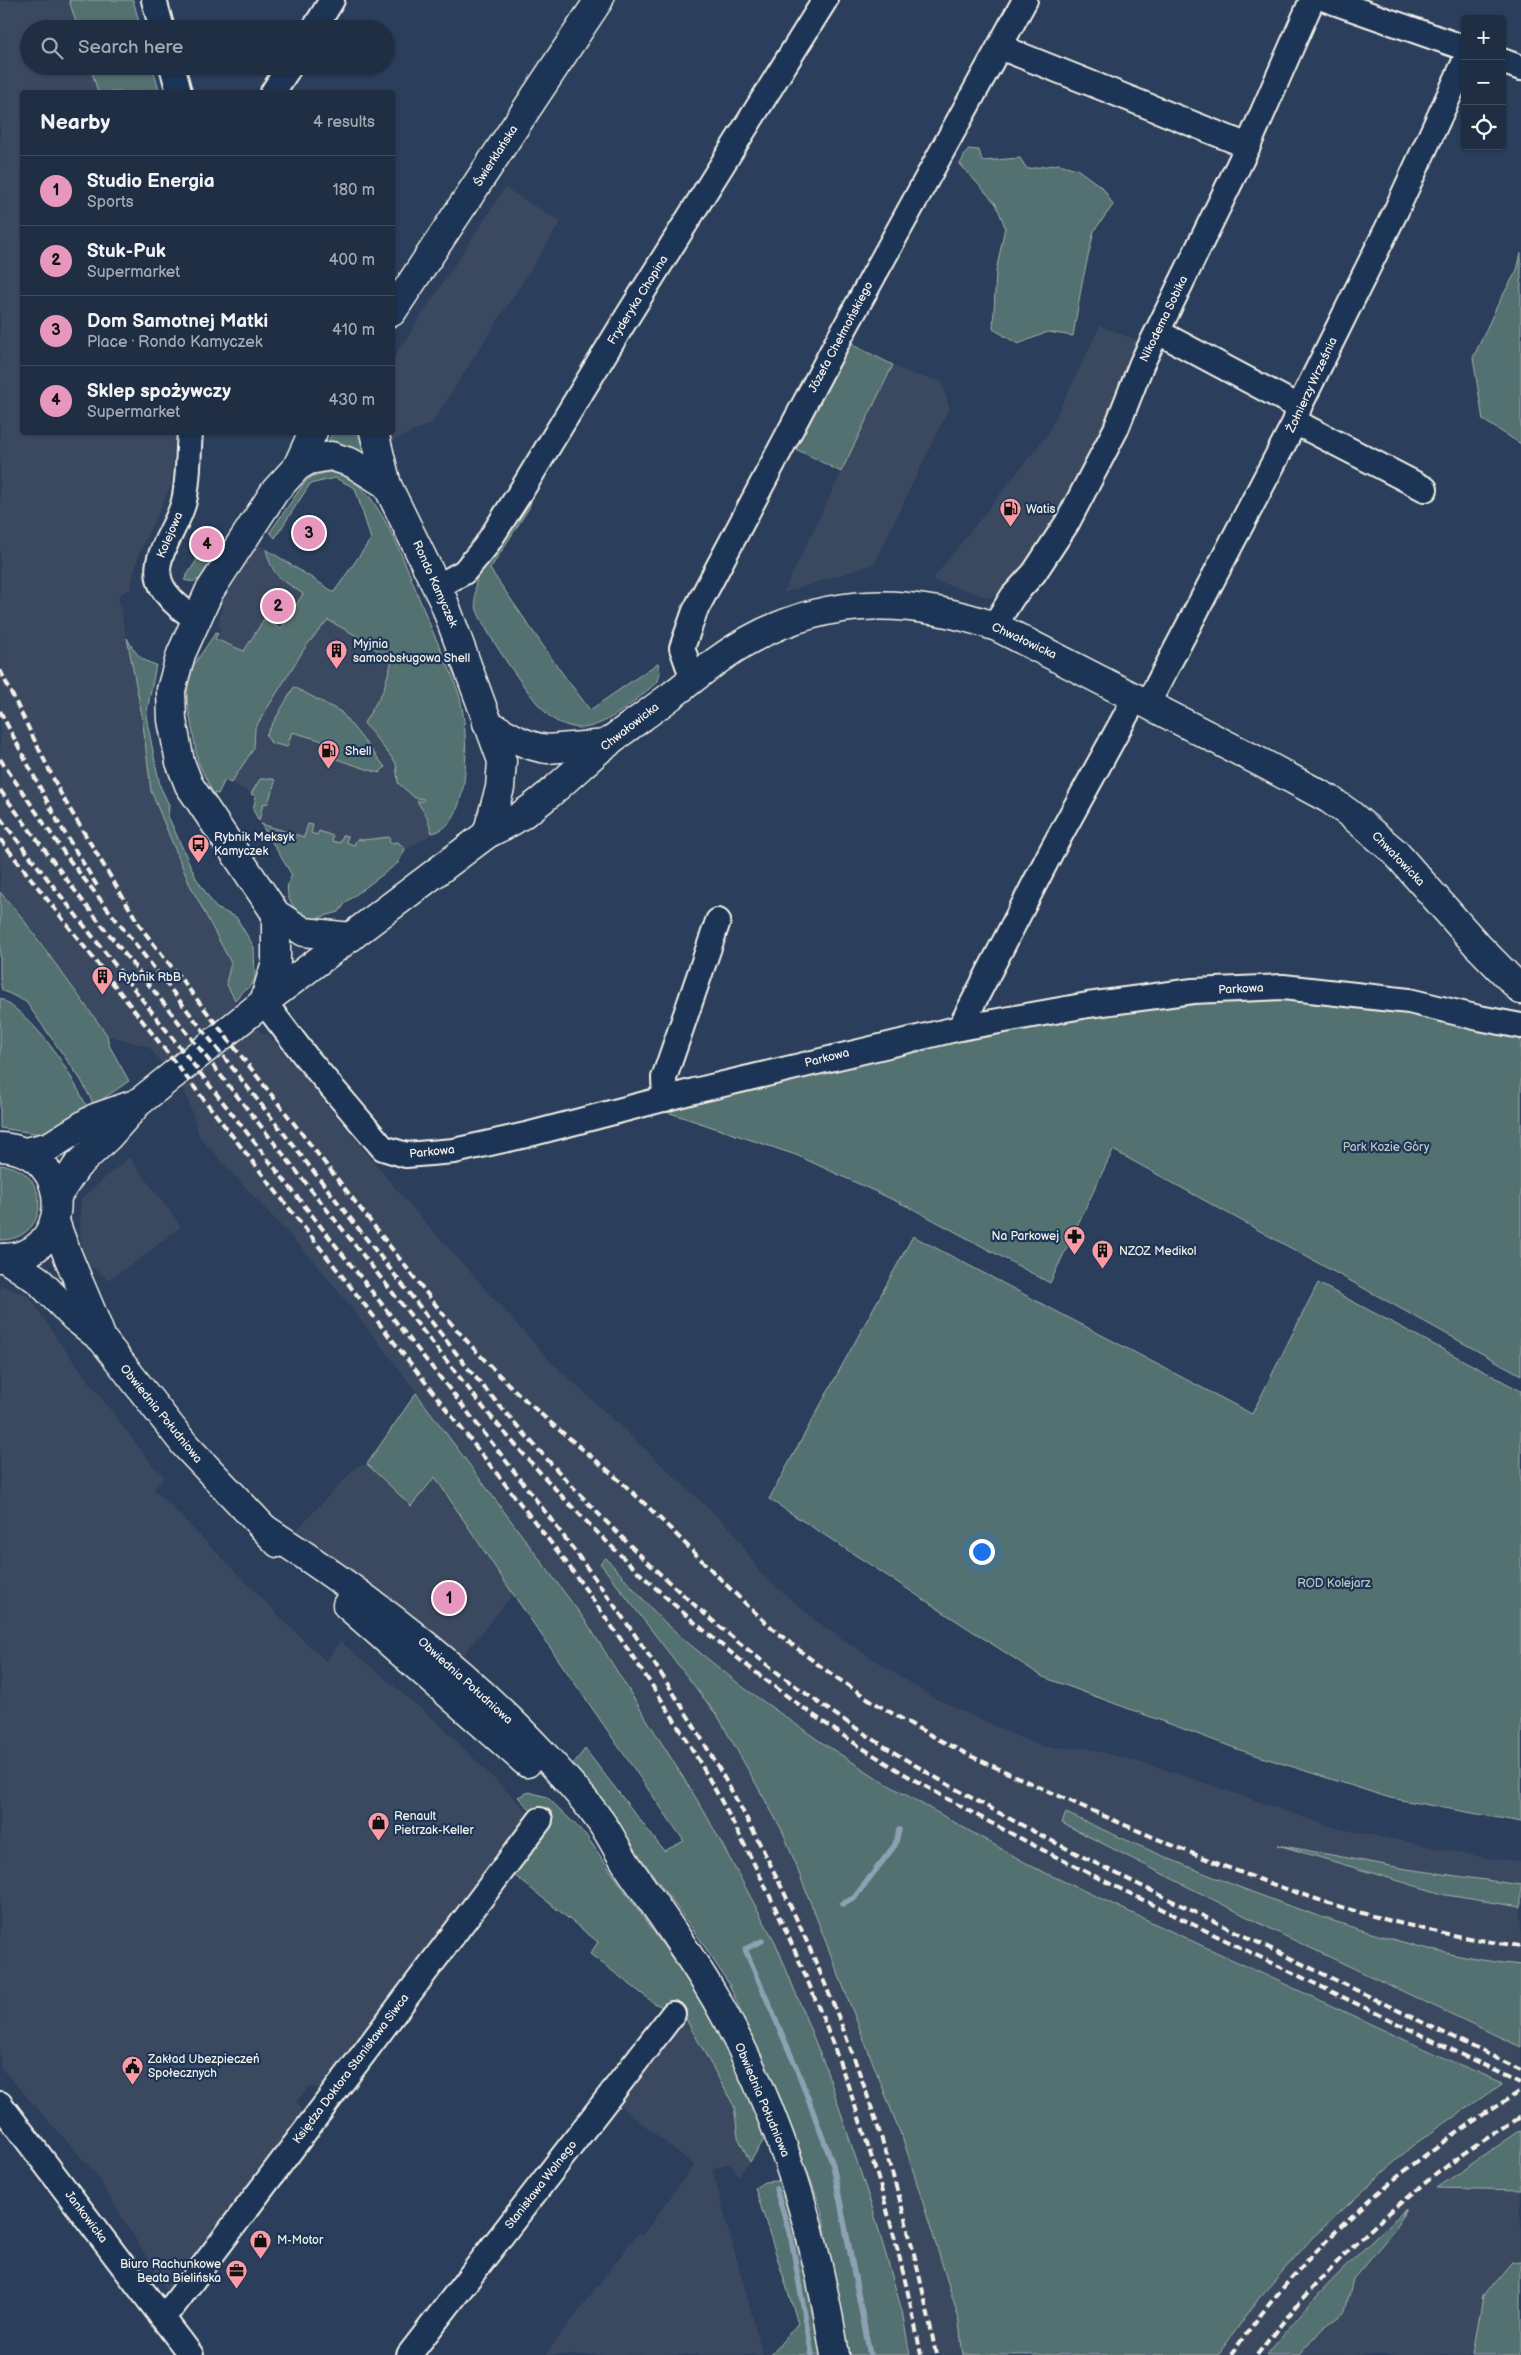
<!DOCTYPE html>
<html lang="en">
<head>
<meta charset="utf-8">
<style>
	:root { --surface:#202e44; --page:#28364b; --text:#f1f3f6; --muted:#a2a8b2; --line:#3d4a5d; --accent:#e797bd }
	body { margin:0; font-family:"Balsamiq Sans",sans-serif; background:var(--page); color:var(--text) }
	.controls { position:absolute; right:15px; top:15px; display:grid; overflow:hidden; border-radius:5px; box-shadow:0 1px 4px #0004 }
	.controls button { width:45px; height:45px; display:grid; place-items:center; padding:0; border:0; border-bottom:1px solid var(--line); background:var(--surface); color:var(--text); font:25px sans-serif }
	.you { position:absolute; left:981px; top:1551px; width:18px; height:18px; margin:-12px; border:4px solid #fff; border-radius:50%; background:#1a73e8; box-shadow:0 0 0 8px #1a73e833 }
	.badge { display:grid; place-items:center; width:32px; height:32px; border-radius:50%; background:var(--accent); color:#111; font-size:16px; font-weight:700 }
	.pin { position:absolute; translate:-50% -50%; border:2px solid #fff; box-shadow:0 1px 5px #0006 }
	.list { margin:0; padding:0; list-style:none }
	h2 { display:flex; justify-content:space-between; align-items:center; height:65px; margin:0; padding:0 20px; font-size:21px }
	h2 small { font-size:16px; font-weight:400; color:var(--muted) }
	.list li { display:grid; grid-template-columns:32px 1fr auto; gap:15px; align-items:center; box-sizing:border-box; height:70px; padding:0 20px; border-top:1px solid var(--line) }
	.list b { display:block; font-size:19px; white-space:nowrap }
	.list p { margin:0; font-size:16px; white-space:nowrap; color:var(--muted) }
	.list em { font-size:16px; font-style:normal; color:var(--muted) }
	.icon { flex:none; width:28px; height:28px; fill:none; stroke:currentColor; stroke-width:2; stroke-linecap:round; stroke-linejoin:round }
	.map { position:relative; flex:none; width:1521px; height:2355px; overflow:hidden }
	.search { position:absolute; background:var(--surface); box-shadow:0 1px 4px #0004; left:20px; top:20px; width:375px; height:55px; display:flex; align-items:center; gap:12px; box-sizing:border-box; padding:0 18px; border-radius:28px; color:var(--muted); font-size:19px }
	.panel { position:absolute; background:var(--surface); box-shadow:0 1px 4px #0004; left:20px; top:90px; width:375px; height:345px; border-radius:5px }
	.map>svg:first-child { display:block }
	.built { fill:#3b4860 }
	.green { fill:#537170; stroke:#a4b1ac }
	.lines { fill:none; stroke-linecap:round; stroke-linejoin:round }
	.stream { stroke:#8da1b3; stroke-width:5.5 }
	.minor-casing { stroke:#f4f1e8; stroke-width:28 }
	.secondary-casing { stroke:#f4f1e8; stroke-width:31 }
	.minor { stroke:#1d3557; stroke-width:24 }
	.secondary { stroke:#1d3557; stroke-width:28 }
	.rail { stroke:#f4f1e8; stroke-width:4; stroke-dasharray:8 4; stroke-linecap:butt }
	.labels { text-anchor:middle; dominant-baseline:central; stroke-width:4.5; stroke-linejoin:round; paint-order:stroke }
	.street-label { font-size:12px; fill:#f4f1e8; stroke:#1d3557 }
	.poi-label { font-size:12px; fill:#f4f1e8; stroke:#1d3557; text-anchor:start }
	.park-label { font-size:12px; fill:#bcc4be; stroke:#1d3557 }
</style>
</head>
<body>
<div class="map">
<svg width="1521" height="2355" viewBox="0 0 1521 2355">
	<rect width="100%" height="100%" fill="#2b3e5b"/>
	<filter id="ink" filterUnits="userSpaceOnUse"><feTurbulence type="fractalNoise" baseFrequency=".02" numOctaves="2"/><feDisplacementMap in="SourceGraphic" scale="10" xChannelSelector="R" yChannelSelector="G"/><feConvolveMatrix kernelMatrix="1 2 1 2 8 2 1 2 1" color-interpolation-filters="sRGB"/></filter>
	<g filter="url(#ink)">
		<g class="built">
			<path d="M0 0H69L78 29H29V66H90L98 92H22V432L175 433 171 485 139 554 130 589 118 596 142 716 151 791 189 883 231 964 226 983 231 996 262 1034H268L407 1202 550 1361 734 1532 760 1573 824 1627 932 1697 1041 1747 1086 1748 1161 1768 1332 1827 1492 1859 1521 1861V1885L1407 1869 1285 1846 1446 1895 1521 1907V1965L1491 1963 1436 1952 1295 1910 1130 1842 1066 1813 1062 1823 1285 1936 1521 2047V2131L1438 2187 1521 2190V2261L1512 2262 1483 2296 1473 2355H1299L1323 2328 1345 2312 1353 2280 1396 2228 1344 2268 1294 2320 1267 2355H1218L1259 2298 1313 2237 1412 2146 1503 2083 1446 2059 1035 1868 885 1783 821 1742 744 1688 688 1643 655 1613 606 1558 600 1563 719 1718 783 1832 905 2145 958 2315 963 2355H910L902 2311 873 2210 827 2071 776 1945 704 1811 640 1706 587 1623 390 1357 318 1266 200 1138 186 1094 149 1047 107 1035 20 915 0 892Z"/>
			<path d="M505 188 561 222 432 423 392 441 390 433 392 432 393 359Z"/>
			<path d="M1100 326 1145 343 1057 528 1011 587 990 598 932 580 1047 435Z"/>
			<path d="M893 365 912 374 942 382 949 408 874 564 783 593Z"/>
			<path d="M259 544 266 549 270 566 278 578 303 594 280 629 264 619 244 652 215 638 221 627 218 626 223 600Z"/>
			<path d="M328 620 362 639 392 661 383 691 461 796 455 814 444 827 408 848 398 863 346 902 339 912 314 919 298 912 290 902 286 887 292 875 254 813 253 807 256 796 226 780 218 794 213 793 199 768 194 750 197 747 255 728 306 646Z"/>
			<path d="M129 1157 181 1226 141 1258 108 1280 90 1266 82 1247 80 1237 81 1199Z"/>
			<path d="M0 1285 29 1296 60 1343 153 1466 165 1476 154 1489 304 1641 326 1661 340 1641 437 1722 529 1813 322 2088 308 2087 297 2101 303 2113 168 2293 96 2174 0 2067Z"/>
			<path d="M367 1464 411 1506 435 1476 513 1594 456 1664 289 1538 357 1466Z"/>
			<path d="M686 2019 734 2106 738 2137 750 2162 738 2176 730 2163 712 2169 763 2355H545L638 2233 642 2236 694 2165 620 2106Z"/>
		</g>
		<g class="green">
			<path d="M69 0H133L141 29H78Z"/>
			<path d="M90 66H152L160 92H98Z"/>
			<path d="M968 149 979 150 982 161 1020 158 1027 169 1059 164 1077 169 1103 188 1113 205 1094 231 1082 283 1073 336 1048 332 1018 344 993 329 996 272 1005 227 996 204 960 164Z"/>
			<path d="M1521 253V444L1483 420 1473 358 1497 306 1517 270Z"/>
			<path d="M850 340 855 346 893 365 841 472 788 445Z"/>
			<path d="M333 433H362L367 456 339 443 327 442Z"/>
			<path d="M329 472C347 474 362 486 372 500 398 537 412 583 430 625 440 649 453 673 460 698 468 729 474 826 432 833L427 817 417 801H423L424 799 415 798 398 783 396 763 364 723 383 691 392 661 362 639 328 620 306 646 255 728 254 748 231 783 225 780 218 794 213 793 198 762 187 700 188 682 193 666 216 632 218 633 215 639 244 651 264 619 281 629 303 594C281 578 273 579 266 549L334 592 371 539 355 488 335 478 310 484 275 538 270 532 305 482 313 476Z"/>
			<path d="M524 498 531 501 529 508 490 569 557 666 590 710 658 663 660 672 658 681C639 698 608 726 582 728 573 728 560 724 553 719 535 707 484 631 477 610 474 602 475 589 476 580 478 565 514 514 524 498Z"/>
			<path d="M198 558 213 565C205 575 198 585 184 580Z"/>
			<path d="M127 638C135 653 140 660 156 665L146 716 160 786 169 805 168 816 196 878 216 908 236 917 254 947 255 979 247 990 245 989 235 1000 226 983 231 963 189 883 151 791 142 716Z"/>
			<path d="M294 687 341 712 385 767 379 773 333 758 334 744 292 732 287 747 271 743 266 735Z"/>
			<path d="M260 779H274L275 782 268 803 263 804 259 821 253 810 256 796 251 794Z"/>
			<path d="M261 824 304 837 308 824 313 825 311 833 317 835 319 831 333 836 332 841 340 843 343 835 348 836 346 842 354 845 357 839 363 840 389 837 390 843 398 842 405 849 398 863 346 902 339 912 314 919C293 914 280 894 292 875Z"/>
			<path d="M0 892 20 915 107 1035 109 1045 129 1081 94 1105 81 1080 26 1002 2 990 0 980Z"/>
			<path d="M1291 995 1475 1025 1521 1039V1375L1113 1150 1050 1283 913 1209 796 1155 667 1112 671 1101 887 1058 932 1046 1088 1011Z"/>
			<path d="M0 998C40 1023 66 1065 87 1107L53 1130 41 1134 0 1128Z"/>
			<path d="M0 1165C52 1168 52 1240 0 1240Z"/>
			<path d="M913 1236 1252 1414 1318 1283 1521 1391V1822L1390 1798 1240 1750 1043 1677 769 1499Z"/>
			<path d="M416 1393 587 1623 704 1811 776 1944 827 2071 873 2210 902 2311 910 2355H850L821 2209 796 2139 729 1984 699 1938 573 1764 585 1749 664 1851 684 1841 513 1594 435 1477 411 1506 367 1464Z"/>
			<path d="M606 1558 660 1618 688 1643 744 1688 821 1742 885 1783 1035 1868 1446 2059 1503 2083 1412 2146 1313 2237 1259 2298 1218 2355H963L958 2315 905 2145 783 1832 719 1718 600 1563Z"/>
			<path d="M529 1792 547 1797 585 1834 690 1984 735 2062 765 2138 750 2162 738 2137 734 2106 686 2019 654 2003 590 1954 598 1942 509 1871 540 1820 518 1797Z"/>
			<path d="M1066 1813C1160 1856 1256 1897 1355 1928 1410 1945 1464 1960 1521 1965V2047L1285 1936 1062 1823Z"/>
			<path d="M1278 1845 1407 1869 1521 1885V1907L1446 1895Z"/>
			<path d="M1521 2131V2190L1437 2188 1518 2132Z"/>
			<path d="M777 2181 786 2183 826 2355H771L798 2323 755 2188 764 2182Z"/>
			<path d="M1406 2209 1396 2228 1353 2279 1345 2312 1323 2328 1299 2355H1267C1308 2301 1357 2255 1406 2209Z"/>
			<path d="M1521 2261V2355H1473L1483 2296 1512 2262Z"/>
		</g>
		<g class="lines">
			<g class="stream">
				<path d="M842 1904 854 1898 895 1845 899 1830"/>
				<path d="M762 1941 745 1949 797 2069 833 2165 870 2355"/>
				<path d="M776 2189 791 2238 812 2355"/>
			</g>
			<defs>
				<g id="minor">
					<path d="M154 0 162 29"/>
					<path d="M1328 0 1465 48"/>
					<path d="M314 29 332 0"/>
					<path d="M1000 47 1248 146"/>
					<path d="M1502 61 1521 68"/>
					<path d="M172 66 179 92"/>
					<path d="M273 92 290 66"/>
					<path d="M1158 332 1299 407"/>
					<path d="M1295 422 1425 489"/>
					<path d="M190 432C188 455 189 479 184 501 177 532 143 563 166 593 174 604 186 613 198 619"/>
					<path d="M437 587 464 572 485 547 523 488 624 322 825 0"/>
					<path d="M994 626 1013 596 1034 573 1067 523 1116 429 1142 363 1248 146 1312 0"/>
					<path d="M693 679 682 648 695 611 835 346 1025 0"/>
					<path d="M1148 703 1295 422 1299 407 1396 211 1465 61"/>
					<path d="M264 1002 306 1057 383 1148 406 1155 454 1151 526 1135 694 1091 960 1028 1088 1005 1193 991 1283 987 1409 1001 1479 1018 1521 1026"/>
					<path d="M960 1028 1052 850 1136 697"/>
					<path d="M665 1099 664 1078 718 921"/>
					<path d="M0 2104 191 2355"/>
					<path d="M161 2316 173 2306 540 1820"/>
					<path d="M409 2355 673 2014"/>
				</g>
				<g id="secondary">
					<path d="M392 312 599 0"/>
					<path d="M374 432 387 485"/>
					<path d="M297 467 313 432"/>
					<path d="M487 723C506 734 524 746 547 749L607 744"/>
					<path d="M351 937 304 932 276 914 189 785 180 762 172 720 171 690 181 654 209 592 275 491 297 467 309 460 331 456 352 463 387 485 444 602 502 761 500 788 487 834"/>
					<path d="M264 1002 276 962V914"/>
					<path d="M0 1147C79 1151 72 1262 0 1258"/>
					<path d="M25 1152 50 1146 95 1118 135 1104"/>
					<path d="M57 1196 77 1166 108 1137 138 1103 264 1002 487 834C497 829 508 824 517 818 550 797 577 768 607 743 628 727 650 712 671 696 697 676 723 654 751 639 832 595 913 598 997 627L1264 764 1329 799 1350 814 1395 852 1477 945 1521 990"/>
					<path d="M55 1221C68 1262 88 1299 102 1339"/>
					<path d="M5 1258 38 1280 74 1317 102 1339 185 1445 278 1543"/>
					<path d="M265 1529C366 1595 465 1669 547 1758 568 1781 590 1805 607 1831 615 1844 622 1858 631 1871 661 1914 691 1956 717 2001 778 2110 816 2232 835 2355"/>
					<path d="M347 1605 527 1763"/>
				</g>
			</defs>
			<use href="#minor" class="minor-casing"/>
			<use href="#secondary" class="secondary-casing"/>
			<use href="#minor" class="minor"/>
			<use href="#secondary" class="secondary"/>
			<g class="rail">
				<path d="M0 670 62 796 142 929 442 1313C470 1345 499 1377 531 1405 563 1435 599 1461 631 1491 676 1532 716 1577 761 1618 824 1675 898 1720 975 1758 1151 1837 1327 1922 1521 1946"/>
				<path d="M0 711 58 822 99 889"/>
				<path d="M0 759 67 857 467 1367C562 1481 660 1584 778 1673 907 1771 1051 1842 1197 1913 1305 1965 1413 2018 1521 2070"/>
				<path d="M0 790 82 900 487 1412C593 1538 715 1651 853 1742 955 1808 1063 1861 1172 1914 1288 1971 1405 2027 1521 2083"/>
				<path d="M0 818C124 977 249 1135 373 1293 467 1412 565 1531 650 1657 791 1869 889 2105 936 2355"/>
				<path d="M0 839 566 1562C614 1629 662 1696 703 1768 807 1951 881 2148 921 2355"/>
				<path d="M1231 2355C1309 2243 1405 2161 1521 2091"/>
				<path d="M1257 2355C1329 2260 1418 2178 1521 2117"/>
			</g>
		</g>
	</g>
	<defs>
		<symbol id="fuel-pin" viewBox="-11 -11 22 30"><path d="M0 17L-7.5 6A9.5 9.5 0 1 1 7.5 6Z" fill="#ff9aa2" stroke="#1d3557"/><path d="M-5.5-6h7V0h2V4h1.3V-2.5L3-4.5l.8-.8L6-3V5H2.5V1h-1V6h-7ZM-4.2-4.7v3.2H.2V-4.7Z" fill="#111"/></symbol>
		<symbol id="building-pin" viewBox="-11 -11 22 30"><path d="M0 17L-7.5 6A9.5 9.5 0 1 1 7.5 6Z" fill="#ff9aa2" stroke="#1d3557"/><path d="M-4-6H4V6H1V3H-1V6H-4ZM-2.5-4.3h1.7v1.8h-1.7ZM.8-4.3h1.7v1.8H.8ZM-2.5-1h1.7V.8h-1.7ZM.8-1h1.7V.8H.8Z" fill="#111"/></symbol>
		<symbol id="bus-pin" viewBox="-11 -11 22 30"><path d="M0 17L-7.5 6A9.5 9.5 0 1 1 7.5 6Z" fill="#ff9aa2" stroke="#1d3557"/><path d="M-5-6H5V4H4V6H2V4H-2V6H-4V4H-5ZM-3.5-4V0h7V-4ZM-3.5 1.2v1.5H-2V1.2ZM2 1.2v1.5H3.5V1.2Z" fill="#111"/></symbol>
		<symbol id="pharmacy-pin" viewBox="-11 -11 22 30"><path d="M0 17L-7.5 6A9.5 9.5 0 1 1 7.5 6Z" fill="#ff9aa2" stroke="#1d3557"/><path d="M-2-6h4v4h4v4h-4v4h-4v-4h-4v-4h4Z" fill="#111"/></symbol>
		<symbol id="shop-pin" viewBox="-11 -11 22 30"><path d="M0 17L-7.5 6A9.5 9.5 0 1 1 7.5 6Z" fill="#ff9aa2" stroke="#1d3557"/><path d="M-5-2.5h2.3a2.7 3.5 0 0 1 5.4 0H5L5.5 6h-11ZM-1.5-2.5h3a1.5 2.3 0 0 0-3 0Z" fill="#111"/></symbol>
		<symbol id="civic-pin" viewBox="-11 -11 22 30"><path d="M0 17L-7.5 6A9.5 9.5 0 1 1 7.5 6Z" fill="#ff9aa2" stroke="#1d3557"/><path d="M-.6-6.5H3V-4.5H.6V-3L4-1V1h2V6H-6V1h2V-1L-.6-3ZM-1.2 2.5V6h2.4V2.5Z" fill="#111"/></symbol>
		<symbol id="office-pin" viewBox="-11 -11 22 30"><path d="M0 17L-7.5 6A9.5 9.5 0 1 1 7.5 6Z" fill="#ff9aa2" stroke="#1d3557"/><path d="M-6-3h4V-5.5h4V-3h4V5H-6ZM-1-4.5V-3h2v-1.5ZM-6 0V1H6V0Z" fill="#111"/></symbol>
	</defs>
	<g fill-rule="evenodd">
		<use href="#fuel-pin" x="998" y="496" width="25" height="34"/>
		<use href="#building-pin" x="324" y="638" width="25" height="34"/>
		<use href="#fuel-pin" x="316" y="738" width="25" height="34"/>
		<use href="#bus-pin" x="186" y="832" width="25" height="34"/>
		<use href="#building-pin" x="90" y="964" width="25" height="34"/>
		<use href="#pharmacy-pin" x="1062" y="1224" width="25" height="34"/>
		<use href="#building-pin" x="1090" y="1238" width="25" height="34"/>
		<use href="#shop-pin" x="366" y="1810" width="25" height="34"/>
		<use href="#civic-pin" x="120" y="2054" width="25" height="34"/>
		<use href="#shop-pin" x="248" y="2228" width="25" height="34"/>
		<use href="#office-pin" x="224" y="2258" width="25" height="34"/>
	</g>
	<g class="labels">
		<g class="street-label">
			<text transform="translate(496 156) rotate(-57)">Świerklańska</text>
			<text transform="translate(638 300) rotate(-58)">Fryderyka Chopina</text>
			<text transform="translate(1164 319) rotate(-64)">Nikodema Sobika</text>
			<text transform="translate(841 337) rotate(-62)">Józefa Chełmońskiego</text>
			<text transform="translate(1312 385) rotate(-65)">Żołnierzy Września</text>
			<text transform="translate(170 535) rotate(-67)">Kolejowa</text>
			<text transform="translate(435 584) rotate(66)">Rondo Kamyczek</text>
			<text transform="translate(1024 641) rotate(25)">Chwałowicka</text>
			<text transform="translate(630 727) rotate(-38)">Chwałowicka</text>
			<text transform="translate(1398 859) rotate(46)">Chwałowicka</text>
			<text transform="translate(1241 989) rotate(-3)">Parkowa</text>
			<text transform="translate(827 1058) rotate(-14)">Parkowa</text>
			<text transform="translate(432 1152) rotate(-6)">Parkowa</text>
			<text transform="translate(161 1414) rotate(51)">Obwiednia Południowa</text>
			<text transform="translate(465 1681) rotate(42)">Obwiednia Południowa</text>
			<text transform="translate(351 2069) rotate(-53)">Księdza Doktora Stanisława Siwca</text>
			<text transform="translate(762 2100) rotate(67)">Obwiednia Południowa</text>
			<text transform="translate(541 2185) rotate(-52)">Stanisława Wolnego</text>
			<text transform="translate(86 2217) rotate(53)">Jankowicka</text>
		</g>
		<g class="poi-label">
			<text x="1026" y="509">Watis</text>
			<text x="353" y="644">Myjnia<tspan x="353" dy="14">samoobsługowa Shell</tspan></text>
			<text x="345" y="751">Shell</text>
			<text x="214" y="837">Rybnik Meksyk<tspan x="214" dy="14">Kamyczek</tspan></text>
			<text x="118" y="977">Rybnik RbB</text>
			<text x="1059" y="1236" text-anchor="end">Na Parkowej</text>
			<text x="1119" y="1251">NZOZ Medikol</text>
			<text x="394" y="1816">Renault<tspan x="394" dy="14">Pietrzak-Keller</tspan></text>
			<text x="148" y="2059">Zakład Ubezpieczeń<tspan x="148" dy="14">Społecznych</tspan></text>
			<text x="277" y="2240">M-Motor</text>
			<text x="221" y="2264" text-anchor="end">Biuro Rachunkowe<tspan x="221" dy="14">Beata Bielińska</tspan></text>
		</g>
		<g class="park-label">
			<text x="1386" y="1147">Park Kozie Góry</text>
			<text x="1334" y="1583">ROD Kolejarz</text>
		</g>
	</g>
</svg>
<div class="controls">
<button>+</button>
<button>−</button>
<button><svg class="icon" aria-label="locate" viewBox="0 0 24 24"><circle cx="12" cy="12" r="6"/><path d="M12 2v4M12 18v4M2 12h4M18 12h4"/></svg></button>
</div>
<div class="you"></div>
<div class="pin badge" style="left:449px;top:1598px">1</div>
<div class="pin badge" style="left:278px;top:606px">2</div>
<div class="pin badge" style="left:309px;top:533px">3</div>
<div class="pin badge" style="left:207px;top:544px">4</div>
<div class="search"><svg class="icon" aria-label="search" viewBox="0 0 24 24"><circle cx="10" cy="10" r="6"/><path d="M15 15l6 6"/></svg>Search here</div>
<section class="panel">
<h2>Nearby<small>4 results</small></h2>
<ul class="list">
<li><span class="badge">1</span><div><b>Studio Energia</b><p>Sports</p></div><em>180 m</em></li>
<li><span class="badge">2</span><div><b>Stuk-Puk</b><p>Supermarket</p></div><em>400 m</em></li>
<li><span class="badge">3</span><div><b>Dom Samotnej Matki</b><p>Place · Rondo Kamyczek</p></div><em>410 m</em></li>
<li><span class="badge">4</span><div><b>Sklep spożywczy</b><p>Supermarket</p></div><em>430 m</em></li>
</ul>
</section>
</div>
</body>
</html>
